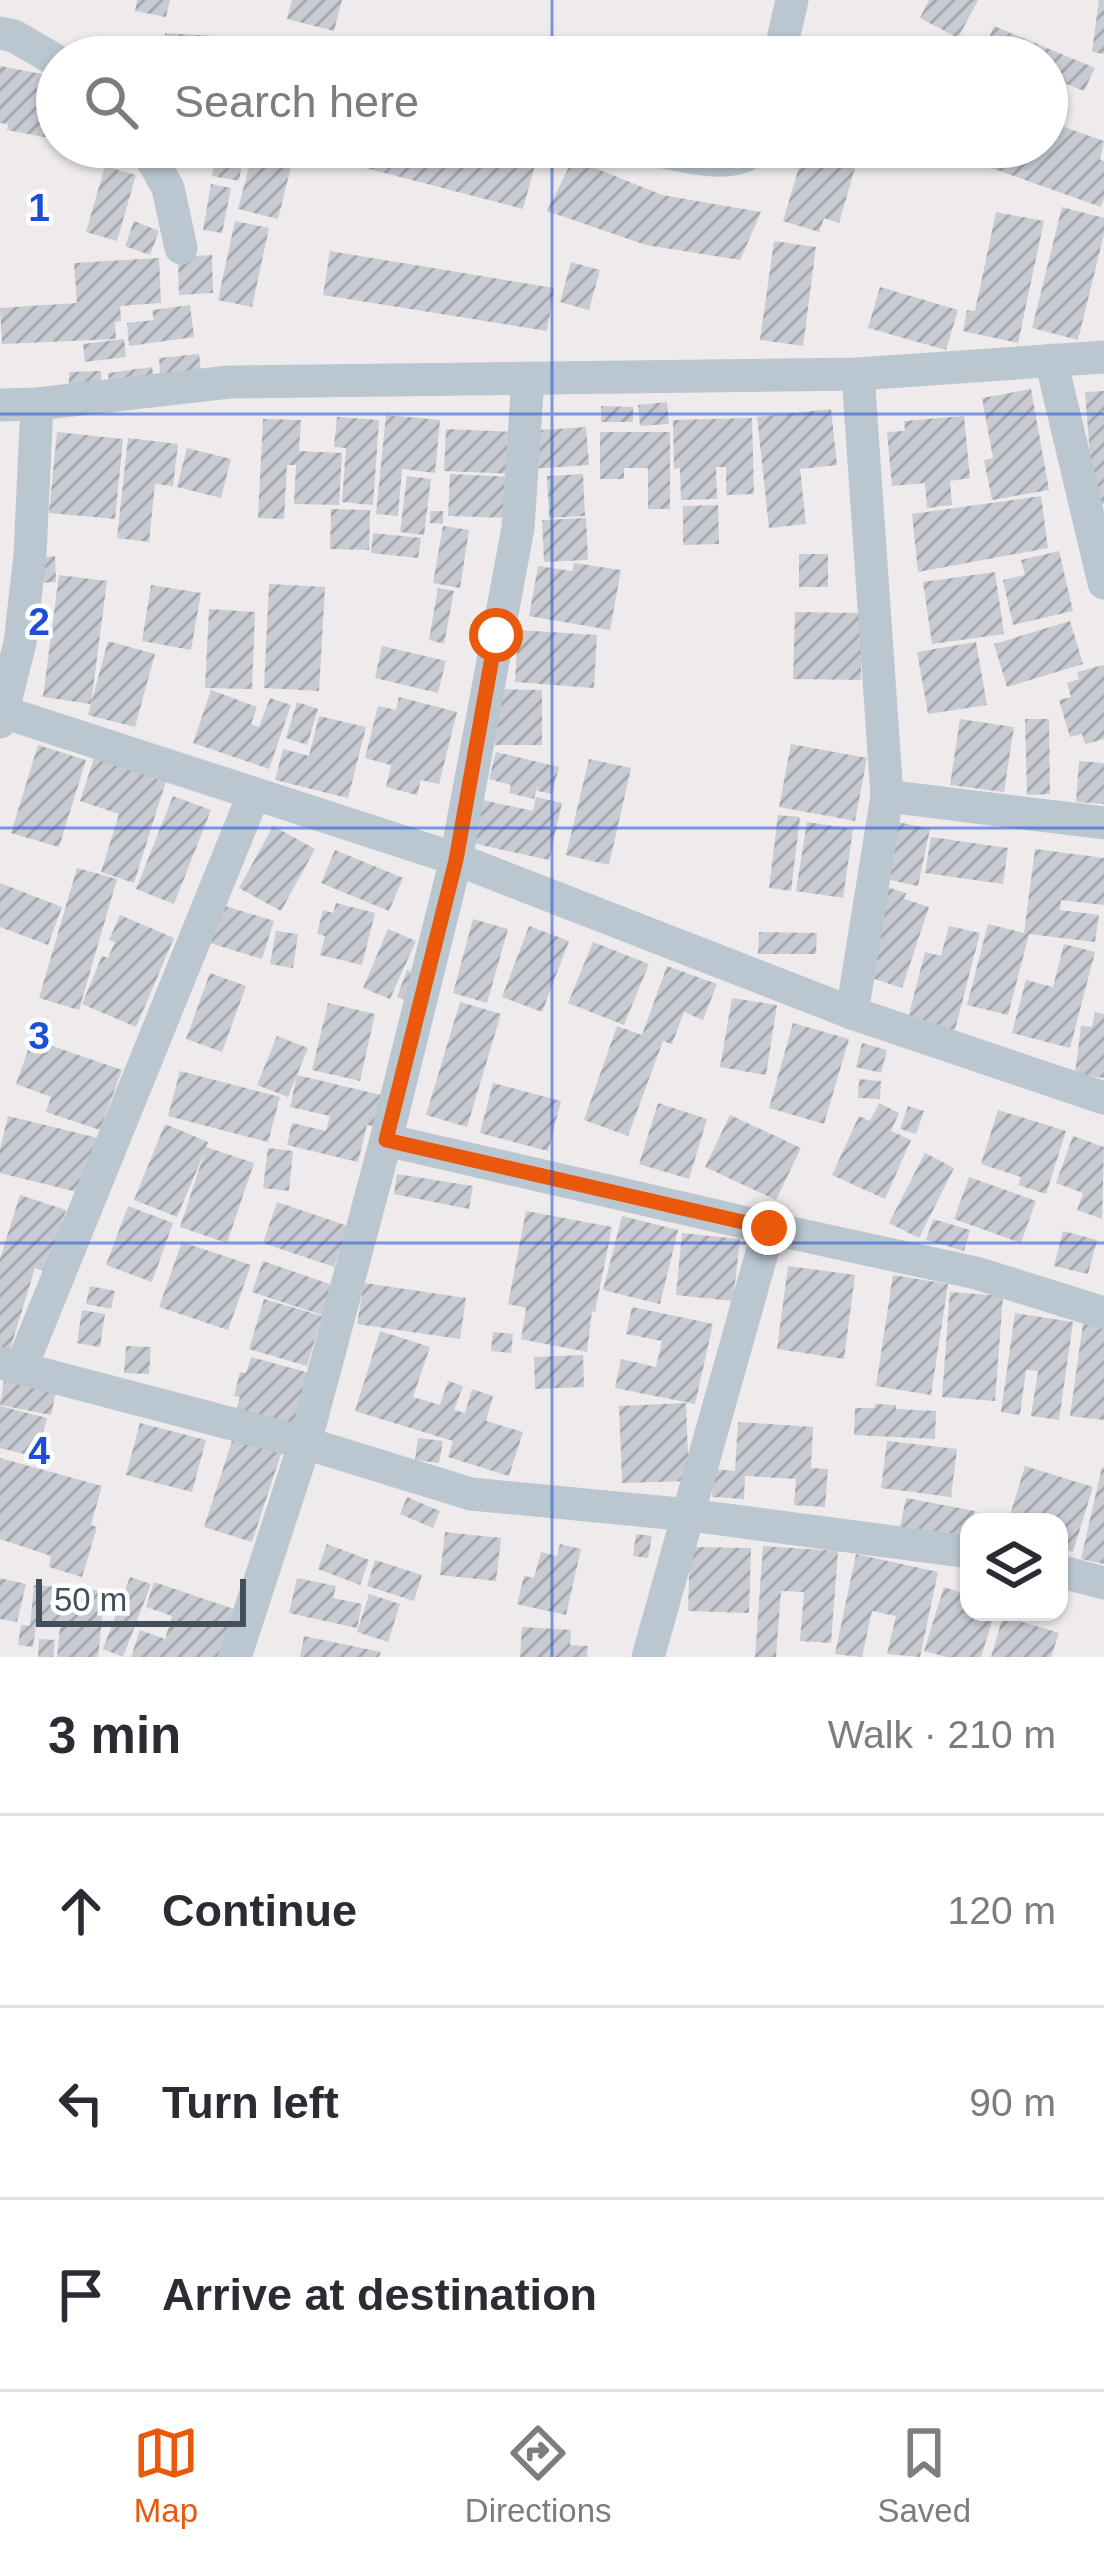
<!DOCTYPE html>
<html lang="en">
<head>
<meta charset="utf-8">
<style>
	:root { --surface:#fff; --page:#f2f2f3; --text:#2b2b33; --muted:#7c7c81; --line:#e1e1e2; --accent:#ea580c }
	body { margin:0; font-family:Helvetica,sans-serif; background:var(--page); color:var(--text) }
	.controls { position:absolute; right:36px; bottom:36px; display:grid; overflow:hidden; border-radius:24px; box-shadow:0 3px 9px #0004 }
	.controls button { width:108px; height:108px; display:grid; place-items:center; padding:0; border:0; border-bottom:3px solid var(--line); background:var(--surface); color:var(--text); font:60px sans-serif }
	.scale { position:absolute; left:36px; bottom:30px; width:210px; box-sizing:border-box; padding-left:12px; border:6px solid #43505b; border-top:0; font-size:33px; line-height:42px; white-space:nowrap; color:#43505b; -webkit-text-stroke:9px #fff; paint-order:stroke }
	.stop { position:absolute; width:36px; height:36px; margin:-27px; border:9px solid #ea580c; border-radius:50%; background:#fff }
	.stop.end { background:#ea580c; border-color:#fff; box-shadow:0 3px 12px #0008 }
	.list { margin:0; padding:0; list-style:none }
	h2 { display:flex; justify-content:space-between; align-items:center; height:156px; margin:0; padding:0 48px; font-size:51px }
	h2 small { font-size:39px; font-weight:400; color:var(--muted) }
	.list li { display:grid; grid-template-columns:78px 1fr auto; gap:36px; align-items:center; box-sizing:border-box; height:192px; padding:0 48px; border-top:3px solid var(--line) }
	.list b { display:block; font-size:45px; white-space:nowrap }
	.list em { font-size:39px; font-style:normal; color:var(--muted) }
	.icon { flex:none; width:66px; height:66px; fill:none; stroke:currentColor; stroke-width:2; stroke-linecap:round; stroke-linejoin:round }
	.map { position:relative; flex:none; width:1104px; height:1657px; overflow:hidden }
	.search { position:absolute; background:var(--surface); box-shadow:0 3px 9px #0004; left:36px; right:36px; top:36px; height:132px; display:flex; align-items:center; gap:30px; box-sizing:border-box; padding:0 42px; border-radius:66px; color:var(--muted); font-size:45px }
	.sheet { height:732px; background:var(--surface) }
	nav { display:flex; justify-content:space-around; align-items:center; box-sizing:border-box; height:168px; border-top:3px solid var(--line); background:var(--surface); font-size:33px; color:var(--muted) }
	nav a { display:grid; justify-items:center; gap:6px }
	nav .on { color:var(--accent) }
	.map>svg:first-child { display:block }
	.building { fill:url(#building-hatch) }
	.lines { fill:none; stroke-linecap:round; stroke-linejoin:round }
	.street { stroke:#bbc7d0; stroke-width:33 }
	.route { stroke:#ea580c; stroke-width:15 }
	.grid { fill:none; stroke:#1d4ed8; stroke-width:3; stroke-opacity:0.55 }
	.grid-label { font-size:39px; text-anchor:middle; font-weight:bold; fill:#1d4ed8; stroke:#fff; stroke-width:9; stroke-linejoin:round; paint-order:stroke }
</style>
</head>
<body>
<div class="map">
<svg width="1104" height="1657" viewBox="0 0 1104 1657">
	<defs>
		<pattern id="building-hatch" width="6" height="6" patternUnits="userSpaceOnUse" patternTransform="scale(3)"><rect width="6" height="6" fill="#c8cbd2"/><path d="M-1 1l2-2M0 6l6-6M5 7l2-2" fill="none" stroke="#a4a7ad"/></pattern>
	</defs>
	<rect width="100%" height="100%" fill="#efebec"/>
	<g class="building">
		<path d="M137 0H170L166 17 135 11Z"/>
		<path d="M292 0H342L334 31 287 19Z"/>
		<path d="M929 0H978L958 38 920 18Z"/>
		<path d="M1099 0H1104V54L1092 52Z"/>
		<path d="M994 26 1095 68 1084 91 1047 76V57H1001L984 50Z"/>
		<path d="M165 33 250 38 249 57H163Z"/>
		<path d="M138 36 155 38 153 57H136Z"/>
		<path d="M0 66 57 77V125L54 139 7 130 8 124 0 123Z"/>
		<path d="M1047 121 1104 141 1100 160 1104 161V198L1101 207 935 148 1047 147Z"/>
		<path d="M197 147H245L239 181 212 176 216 153 197 149Z"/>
		<path d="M254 147H296L278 219 238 209Z"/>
		<path d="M363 147H509L538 154 523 209 358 166Z"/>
		<path d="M805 147H861L839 223 824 218 819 232 783 221Z"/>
		<path d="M573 159 662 195 761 212 740 260 646 245 547 211Z"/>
		<path d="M105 166 136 175 117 241 86 232Z"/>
		<path d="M211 184 231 188 222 233 203 230Z"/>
		<path d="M1062 207 1104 218V234L1078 340 1032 328Z"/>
		<path d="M996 212 1044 221 1018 343 963 331 967 310 975 311Z"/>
		<path d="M134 221 159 231 150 255 125 246Z"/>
		<path d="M235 221 269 228 252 307 218 300Z"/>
		<path d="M774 241 816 247 803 346 760 340Z"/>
		<path d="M330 251 554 288 547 331 323 295Z"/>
		<path d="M212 255 213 293 179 295 178 257Z"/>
		<path d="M159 258 161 303 120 306 121 321 115 322 116 339 2 344 0 308 77 303 74 263Z"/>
		<path d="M571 262 600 270 589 310 560 302Z"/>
		<path d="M880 287 958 310 946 350 868 328Z"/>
		<path d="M190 305 194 337 129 346 127 323 154 320 152 310Z"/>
		<path d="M124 339 126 357 85 362 83 344Z"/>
		<path d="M199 354 202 381 161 385 159 358Z"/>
		<path d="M152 367 155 385 110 391 108 373Z"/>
		<path d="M101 371 102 391 69 393V372Z"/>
		<path d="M1031 389 1049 490 992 500 984 460 993 458 982 398Z"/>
		<path d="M1104 391V504L1094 505 1085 392Z"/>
		<path d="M667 402 669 424 640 426 638 405Z"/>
		<path d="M601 406 633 407V422H601Z"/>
		<path d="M831 409 837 465 800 469 806 524 769 528 757 417Z"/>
		<path d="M386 415 440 420 435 473 402 469 398 516 376 514Z"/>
		<path d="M964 416 970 478 950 481 952 505 927 508 925 483 892 486 887 432 905 431 904 421Z"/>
		<path d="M337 417 379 420 373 505 342 502 346 448 334 447Z"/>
		<path d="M752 418 754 494 726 495V467H716L717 499 681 500 680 468 674 469 673 420Z"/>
		<path d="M263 419 301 420 299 451 342 453 339 505 294 504 296 465H287L284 519 258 518Z"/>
		<path d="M586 427 589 465 529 469 526 431Z"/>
		<path d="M446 429 515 432 513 474 444 471Z"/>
		<path d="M57 432 123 439 115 519 49 513Z"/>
		<path d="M600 432H670V509H648V468H624V479H600Z"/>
		<path d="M128 438 178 444 173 486 155 484 149 542 117 538Z"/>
		<path d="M187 448 231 459 221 498 177 487Z"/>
		<path d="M450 474 515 477 513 518 448 516Z"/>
		<path d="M583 474 585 516 549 518 547 476Z"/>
		<path d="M407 476 431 479 424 535 400 532Z"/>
		<path d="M1041 496 1048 548 918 572 912 514Z"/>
		<path d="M718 505 719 544 683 545V506Z"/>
		<path d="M331 509 370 510 369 550 330 549Z"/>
		<path d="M430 511H443V524L430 523Z"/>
		<path d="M586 518 588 560 544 562 542 520Z"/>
		<path d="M443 526 469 530 460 588 433 583Z"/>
		<path d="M373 533 421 538 418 558 371 553Z"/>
		<path d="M1059 551 1073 611 1013 625 1003 580 1025 575 1021 560Z"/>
		<rect x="799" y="554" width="29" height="33"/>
		<path d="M55 556 56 582 40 583 38 558Z"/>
		<path d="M574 563 621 570 610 630 529 616 538 566 572 571Z"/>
		<path d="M995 572 1004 634 932 644 923 582Z"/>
		<path d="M59 575 107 581 91 704 43 697Z"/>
		<path d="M269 584 325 587 319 691 264 688Z"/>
		<path d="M151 585 201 593 191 650 142 641Z"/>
		<path d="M438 588 454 591 444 644 429 640Z"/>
		<path d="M209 609 255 612 252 689 205 688Z"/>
		<path d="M795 612 862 613 873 663H861V680L793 679Z"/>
		<path d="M1070 621 1083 664 1007 687 994 644Z"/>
		<path d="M518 630 597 635 594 688 515 682Z"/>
		<path d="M108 641 155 654 135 727 88 715Z"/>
		<path d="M976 642 987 705 928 714 917 652Z"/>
		<path d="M382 646 446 661 438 693 375 678Z"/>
		<path d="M1104 665V739L1085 744 1082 734 1070 737 1059 700 1071 697 1067 683 1079 679 1077 672Z"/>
		<path d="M495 689 542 690V745H495Z"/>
		<path d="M211 690 257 707 251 724 259 727 270 698 291 705 269 769 193 743Z"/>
		<path d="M399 697 457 712 439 784 421 780 417 795 386 787 391 765 365 758 378 706 396 710Z"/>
		<path d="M297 702 318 709 307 745 286 738Z"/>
		<path d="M319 716 366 727 348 798 275 780 283 749 309 756Z"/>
		<path d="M960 719 1014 727 1004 792 950 785Z"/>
		<path d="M1025 719H1049L1050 794 1027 795Z"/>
		<path d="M791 744 867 758 855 821 779 807Z"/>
		<path d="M38 745 86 760 59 847 11 833Z"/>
		<path d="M496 752 559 767 552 794 538 791V785L534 799 509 793 511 785 489 779Z"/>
		<path d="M94 758 166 781 134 883 101 872 119 814 80 801Z"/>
		<path d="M589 759 631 768 609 865 566 855Z"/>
		<path d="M1079 761 1104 763V804L1076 802Z"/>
		<path d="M173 796 211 810 174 904 136 889Z"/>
		<path d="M536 797 562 803 549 860 472 843 482 800 533 811Z"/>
		<path d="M778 815 800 817 791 891 769 888Z"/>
		<path d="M807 822 853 829 843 898 796 891Z"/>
		<path d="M898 822 930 829 918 886 886 879Z"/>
		<path d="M273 826 315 849 281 911 239 888Z"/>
		<path d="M931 837 1008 848 1003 884 925 873Z"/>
		<path d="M1035 849 1104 858V905L1061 900 1060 910 1099 915 1095 942 1029 934 1008 1015 967 1005 988 924 1024 933Z"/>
		<path d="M335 850 403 878 389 911 321 883Z"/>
		<path d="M77 868 117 879 79 1010 39 998Z"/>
		<path d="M0 883 62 907 48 945 0 927Z"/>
		<path d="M887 887 906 893 904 899 929 907 902 988 859 974Z"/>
		<path d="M336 903 375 913 362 965 320 955 325 936 317 934 323 910 333 913Z"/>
		<path d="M222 905 274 921 262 959 210 943Z"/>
		<path d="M120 915 174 938 136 1027 82 1004 102 956 108 958 115 942 109 940Z"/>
		<path d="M473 919 508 929 487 1003 453 993Z"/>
		<path d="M529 926 569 941 542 1012 502 997Z"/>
		<path d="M949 926 980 933 955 1030 908 1018 925 952 941 956Z"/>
		<path d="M388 929 416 941 390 999 363 988Z"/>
		<path d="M276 931 298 934 293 968 270 964Z"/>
		<path d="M759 932 817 933 816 954H758Z"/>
		<path d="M593 942 649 964 624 1025 568 1003Z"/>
		<path d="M1064 944 1095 952 1070 1048 1012 1033 1026 980 1053 987Z"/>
		<path d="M667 966 717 984 703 1020 684 1012 672 1044 663 1041 628 1136 584 1120 617 1026 642 1035Z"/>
		<path d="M407 970 424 976 414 1003 397 997Z"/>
		<path d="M210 973 246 986 222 1052 186 1039Z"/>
		<path d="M732 998 777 1005 766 1075 720 1067Z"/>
		<path d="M460 1002 501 1014 467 1127 426 1115Z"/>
		<path d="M328 1003 375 1014 360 1081 312 1070Z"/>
		<path d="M1095 1012 1104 1014V1078L1075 1074 1081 1026 1092 1027Z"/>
		<path d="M793 1023 849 1039 824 1124 769 1108Z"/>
		<path d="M277 1036 308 1048 288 1097 257 1085Z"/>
		<path d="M32 1039 122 1070 100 1130 46 1112 51 1097 16 1084Z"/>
		<path d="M862 1043 887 1050 881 1073 856 1067Z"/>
		<path d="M180 1071 280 1097 268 1142 168 1116Z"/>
		<path d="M297 1075 385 1096 378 1127 367 1125 358 1162 287 1145 292 1123 326 1131 330 1116 290 1107Z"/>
		<path d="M859 1079 881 1081 880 1099 858 1098Z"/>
		<path d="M493 1083 561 1101 548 1151 480 1133Z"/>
		<path d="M658 1103 707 1119 689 1179 639 1164Z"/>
		<path d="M879 1103 899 1113 891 1131 911 1140 885 1199 832 1175 859 1116 870 1121Z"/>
		<path d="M908 1106 924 1111 916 1134 900 1129Z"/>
		<path d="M998 1110 1066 1131 1046 1194 1018 1185 1021 1177 981 1164Z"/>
		<path d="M730 1115 801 1148 776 1200 705 1167Z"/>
		<path d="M8 1116 98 1138 85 1194 0 1173V1149Z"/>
		<path d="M165 1124 208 1142 206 1147 254 1163 227 1243 180 1227 205 1151 177 1217 134 1200Z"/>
		<path d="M1073 1136 1104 1147 1102 1219 1077 1210 1083 1193 1056 1183Z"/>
		<path d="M268 1148 293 1151 289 1191 263 1188Z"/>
		<path d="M925 1153 954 1168 919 1238 889 1223Z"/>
		<path d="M397 1174 473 1186 469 1209 394 1194Z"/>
		<path d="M969 1177 1036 1201 1021 1243 954 1219Z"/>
		<path d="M20 1195 66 1210 46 1272 35 1268 9 1353 0 1350V1259Z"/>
		<path d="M277 1202 348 1226 334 1267 263 1243Z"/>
		<path d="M128 1206 173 1223 152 1282 106 1265Z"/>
		<path d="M526 1211 612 1227 595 1312 592 1311 587 1352 521 1339 526 1308 508 1304Z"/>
		<path d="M622 1216 678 1230 660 1304 603 1290Z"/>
		<path d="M933 1219 970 1230 964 1251 926 1240Z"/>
		<path d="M1063 1231 1097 1240 1088 1274 1054 1266Z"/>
		<path d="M682 1233 740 1239 733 1301 676 1295Z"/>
		<path d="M182 1242 251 1265 228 1330 159 1307Z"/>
		<path d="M263 1261 335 1286 325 1316 252 1292Z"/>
		<path d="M788 1266 855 1275 844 1359 777 1349Z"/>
		<path d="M893 1275 948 1284 931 1395 876 1386Z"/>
		<path d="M364 1283 466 1298 460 1339 357 1324Z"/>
		<path d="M90 1286 115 1291 111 1309 86 1304Z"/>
		<path d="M950 1292 1003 1296 995 1401 942 1397Z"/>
		<path d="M264 1299 322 1316 307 1366 249 1349Z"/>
		<path d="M632 1307 713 1324 695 1404 615 1388 621 1359 656 1367 662 1341 626 1334Z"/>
		<path d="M82 1310 105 1314 100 1347 77 1343Z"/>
		<path d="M1015 1313 1073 1322 1059 1420 1031 1416 1038 1371 1026 1370 1020 1415 1001 1412Z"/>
		<path d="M1084 1316 1104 1319V1420L1070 1416Z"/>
		<path d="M380 1331 430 1347 413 1397 440 1405 448 1381 463 1386 454 1410 465 1413 472 1389 493 1396 486 1421 523 1432 509 1476 448 1457 453 1441 355 1411Z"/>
		<path d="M493 1332 513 1334 511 1353 491 1351Z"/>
		<path d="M126 1346 151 1347 149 1374 124 1373Z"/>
		<path d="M583 1355 584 1387 535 1389 534 1357Z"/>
		<path d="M251 1357 309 1373 294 1429 235 1413 240 1397 234 1396 240 1372 246 1373Z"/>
		<path d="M4 1381 56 1391 51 1415 0 1405Z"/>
		<path d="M686 1403 689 1481 622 1483 619 1406Z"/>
		<path d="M875 1404 896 1405V1409L936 1411 935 1439 854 1435 855 1408H875Z"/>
		<path d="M0 1406 47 1418 37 1457 0 1448Z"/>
		<path d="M738 1422 813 1427 811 1468 828 1469 825 1507 794 1505 796 1479 745 1476 744 1499 712 1497 713 1469 735 1471Z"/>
		<path d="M140 1423 206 1440 192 1492 126 1475Z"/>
		<path d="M233 1438 281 1454 252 1542 204 1527Z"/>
		<path d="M418 1438 443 1441 439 1463 415 1460Z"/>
		<path d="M887 1441 957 1449 951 1497 881 1488Z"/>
		<path d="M0 1458 102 1486 91 1525 97 1527 82 1577 49 1567 51 1556 0 1539Z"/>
		<path d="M1025 1466 1093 1487 1073 1552 1059 1548V1522H1008Z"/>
		<path d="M1102 1467 1104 1468V1564L1081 1559Z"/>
		<path d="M407 1497 440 1511 433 1528 400 1514Z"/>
		<path d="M906 1498 975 1511 973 1522H969V1540L900 1527Z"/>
		<path d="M445 1532 501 1538 496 1581 440 1575Z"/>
		<path d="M636 1534 652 1536 648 1558 633 1556Z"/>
		<path d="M327 1544 369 1560 360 1585 318 1569Z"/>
		<path d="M560 1544 581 1549 566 1615 517 1604 524 1576 534 1578 541 1552 557 1556Z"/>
		<path d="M763 1546 838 1551 831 1643 800 1641 804 1592 781 1591 776 1657H755Z"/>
		<path d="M690 1547 751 1548 749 1613 688 1611Z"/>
		<path d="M856 1554 938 1572 920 1657 887 1654 896 1616 872 1611 862 1657 835 1654Z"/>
		<path d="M375 1560 422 1575 414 1601 367 1586Z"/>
		<path d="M130 1577 151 1584 123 1657 103 1649Z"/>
		<path d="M0 1578 26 1584 17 1622 0 1619Z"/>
		<path d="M297 1578 336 1586 333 1598 362 1604 357 1628 289 1613Z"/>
		<path d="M154 1582 234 1609 218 1657H131L140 1630 165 1639 172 1616 146 1607Z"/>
		<path d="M34 1585 105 1591 98 1657H57L60 1627 36 1625 33 1647 18 1645 21 1625 30 1626Z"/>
		<path d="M944 1587 969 1595V1612H995L981 1657H946L924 1651Z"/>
		<path d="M369 1594 400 1604 388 1642 357 1632Z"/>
		<path d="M1003 1616 1059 1633 1051 1657H991Z"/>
		<path d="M522 1627 571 1630 570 1645 588 1646 587 1657H520Z"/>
		<path d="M304 1636 381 1652 379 1657H300Z"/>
		<path d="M39 1639 55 1640 53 1657H38Z"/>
	</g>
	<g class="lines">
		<g class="street">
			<path d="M0 33 14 36 57 61"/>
			<path d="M779 57 792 0"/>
			<path d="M145 147 168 188 181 248"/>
			<path d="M640 147C671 152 734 174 756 147"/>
			<path d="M1051 360 1104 583"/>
			<path d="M858 374 887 796"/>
			<path d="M0 405 37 404 229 382 858 374 1104 357"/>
			<path d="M0 711 456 859 852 1013 1104 1098"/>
			<path d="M0 722 20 643 30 555 37 404"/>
			<path d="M852 1013 887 796 1104 823"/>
			<path d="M386 1140 769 1228 648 1657"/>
			<path d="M769 1228 976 1273 1104 1313"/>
			<path d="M0 1363 305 1443 471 1494 690 1515 969 1552"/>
			<path d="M21 1368 253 796"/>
			<path d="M1059 1571 1104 1583"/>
			<path d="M235 1657 305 1443 386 1140 456 859 518 528 528 378"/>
		</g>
	</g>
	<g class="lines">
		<path class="route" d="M496 635 456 860 386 1140 769 1228"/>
	</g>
	<path class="grid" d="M552 0V57M552 147V1657M0 414H1104M0 828H1104M0 1243H1104"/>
	<g class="grid-label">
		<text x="39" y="221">1</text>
		<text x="39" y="635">2</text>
		<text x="39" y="1049">3</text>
		<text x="39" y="1464">4</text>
	</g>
</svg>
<div class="controls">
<button><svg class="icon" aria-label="layers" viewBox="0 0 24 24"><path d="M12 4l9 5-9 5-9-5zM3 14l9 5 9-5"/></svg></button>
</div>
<div class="scale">50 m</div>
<div class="stop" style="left:496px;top:635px"></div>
<div class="stop end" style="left:769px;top:1228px"></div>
<div class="search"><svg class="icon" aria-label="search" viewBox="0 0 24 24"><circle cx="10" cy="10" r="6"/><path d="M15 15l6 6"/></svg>Search here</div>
</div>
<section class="sheet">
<h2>3 min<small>Walk · 210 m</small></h2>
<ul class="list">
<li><svg class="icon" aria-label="ahead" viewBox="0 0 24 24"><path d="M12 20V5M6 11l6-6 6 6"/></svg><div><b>Continue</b></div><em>120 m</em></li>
<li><svg class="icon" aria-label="left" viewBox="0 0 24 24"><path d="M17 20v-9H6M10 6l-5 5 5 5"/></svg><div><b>Turn left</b></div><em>90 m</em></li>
<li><svg class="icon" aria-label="arrive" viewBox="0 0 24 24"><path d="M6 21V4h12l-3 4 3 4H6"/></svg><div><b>Arrive at destination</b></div></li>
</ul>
</section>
<nav>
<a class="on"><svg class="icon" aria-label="map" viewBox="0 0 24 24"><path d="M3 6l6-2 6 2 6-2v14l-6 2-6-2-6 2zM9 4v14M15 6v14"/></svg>Map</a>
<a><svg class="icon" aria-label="directions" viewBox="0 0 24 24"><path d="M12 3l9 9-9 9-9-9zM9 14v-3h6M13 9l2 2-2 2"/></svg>Directions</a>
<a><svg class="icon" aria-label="saved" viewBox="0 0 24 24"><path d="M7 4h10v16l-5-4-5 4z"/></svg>Saved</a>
</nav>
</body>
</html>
